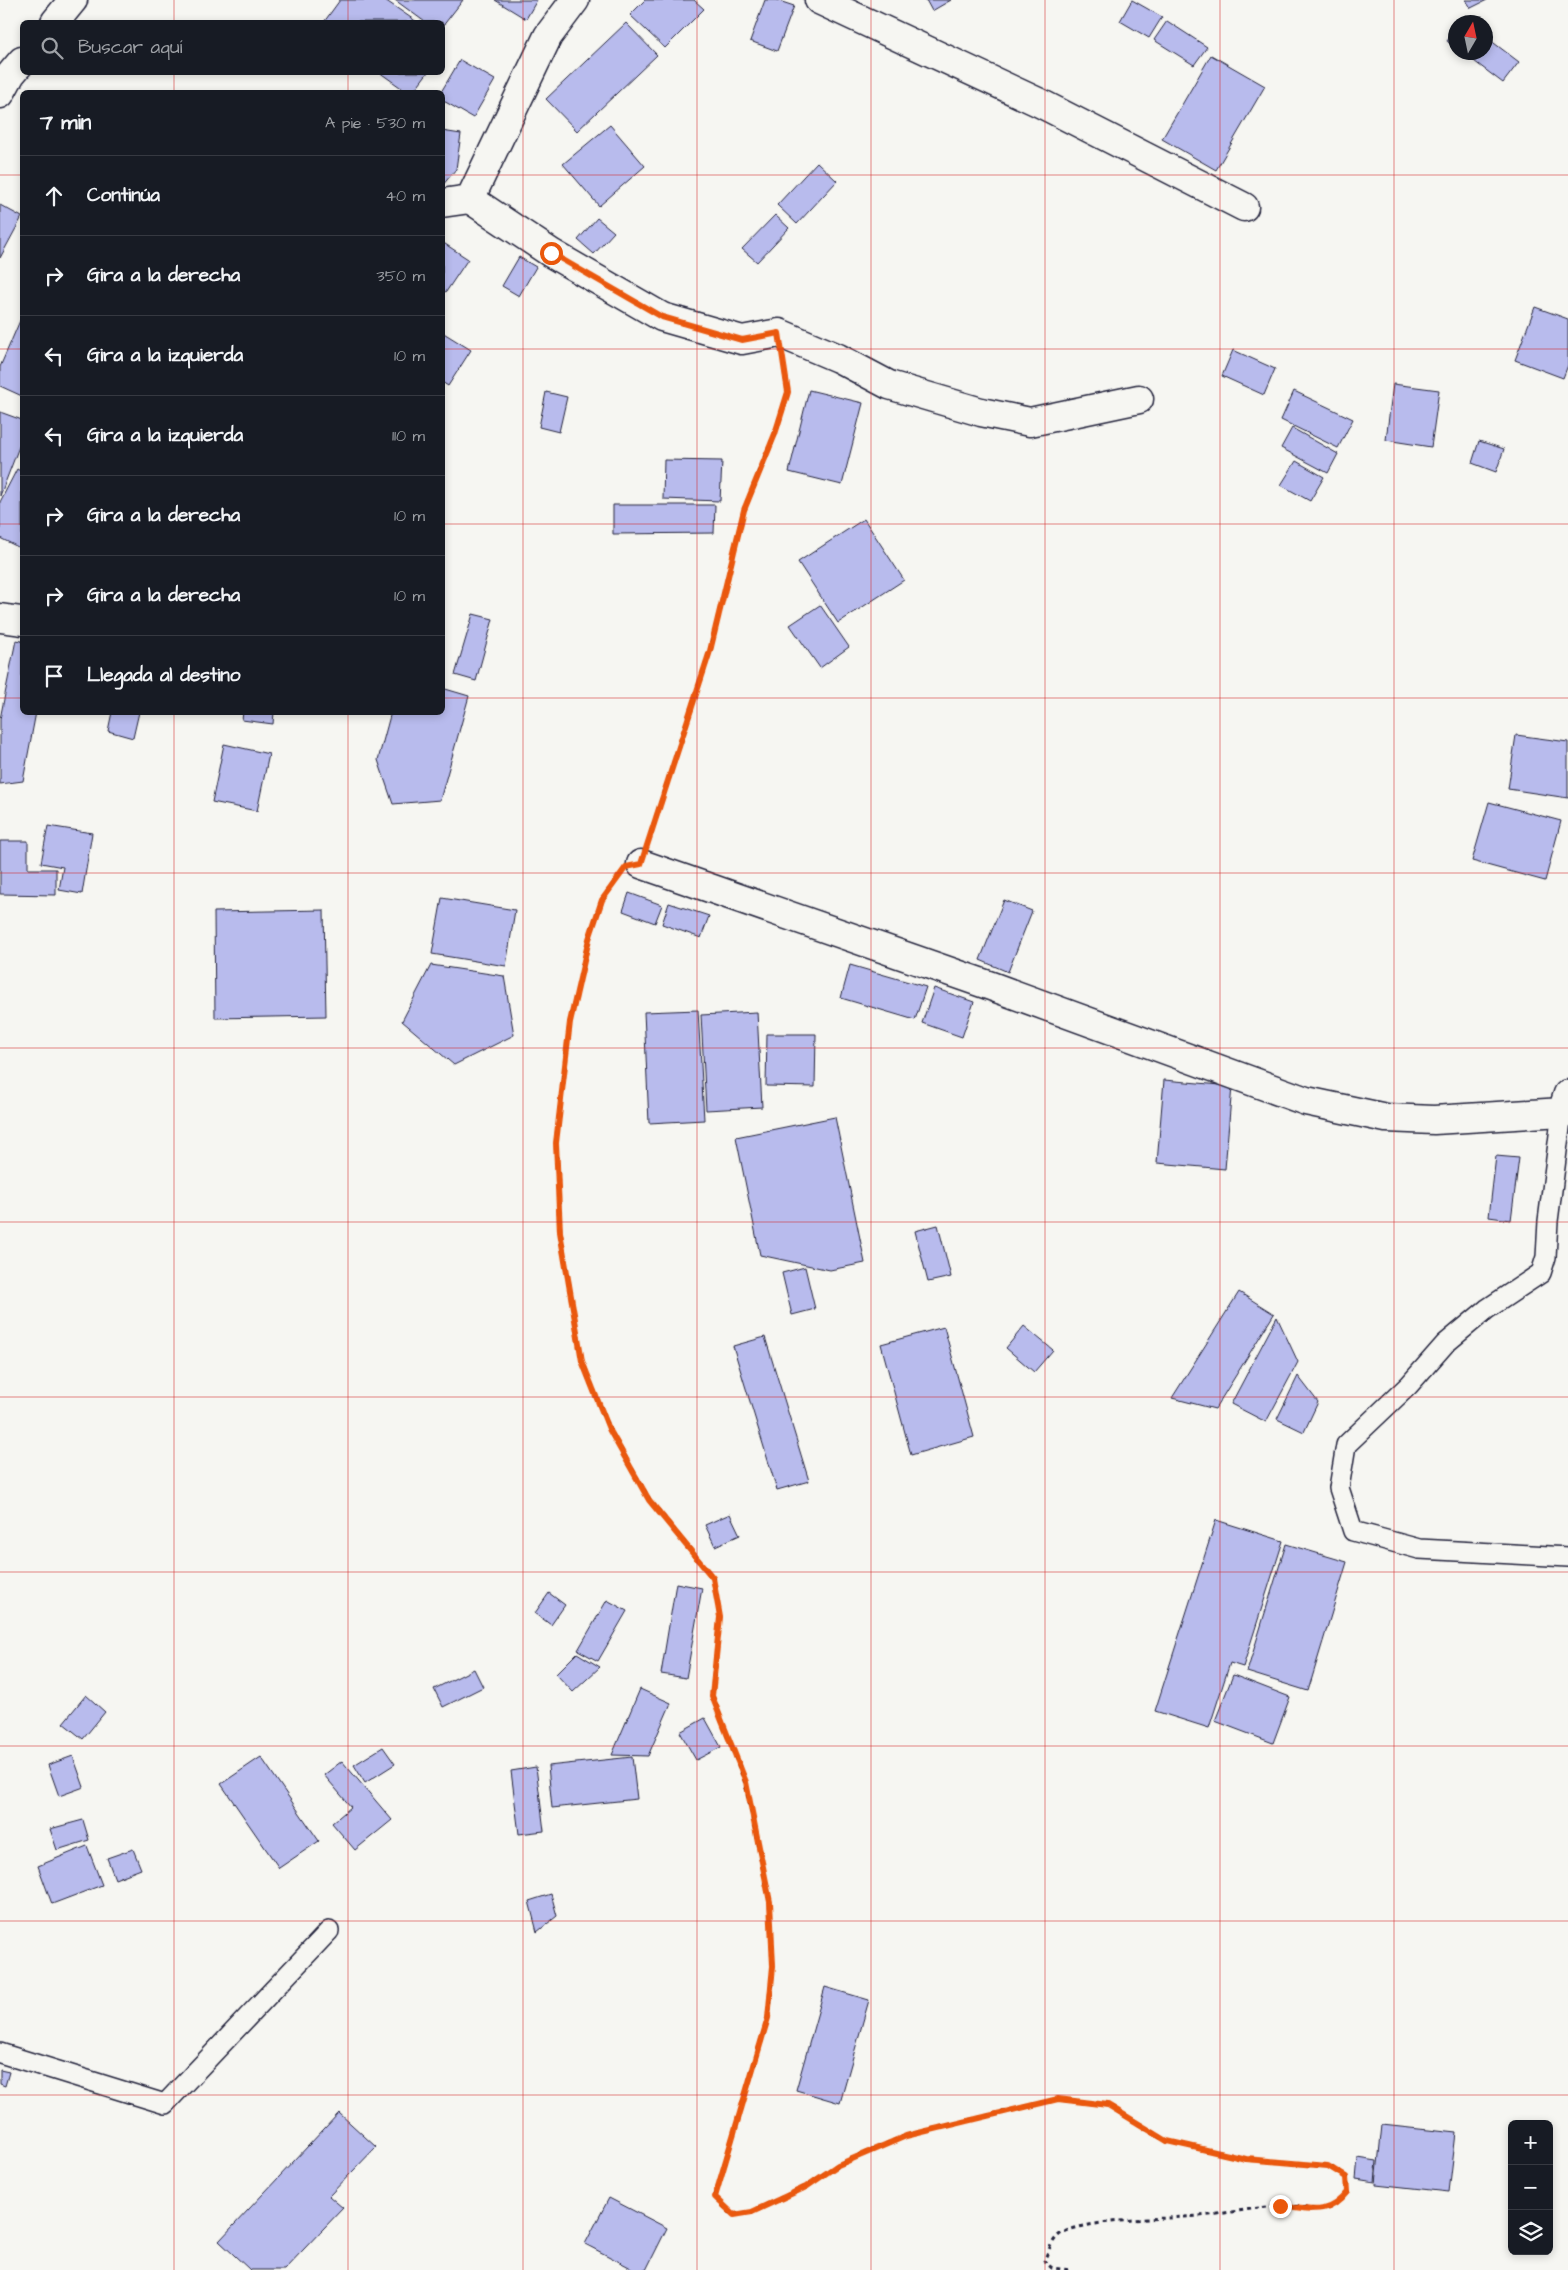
<!DOCTYPE html>
<html lang="es">
<head>
<meta charset="utf-8">
<style>
	:root { --surface:#171b24; --page:#242831; --text:#f1f3f6; --muted:#9ea1a6; --line:#363941 }
	body { margin:0; font-family:"Architects Daughter",sans-serif; background:var(--page); color:var(--text) }
	.controls { position:absolute; right:15px; bottom:15px; display:grid; overflow:hidden; border-radius:8px; box-shadow:0 2px 8px #0003 }
	.controls button { width:45px; height:45px; display:grid; place-items:center; padding:0; border:0; border-bottom:1px solid var(--line); background:var(--surface); color:var(--text); font:25px sans-serif }
	.compass { position:absolute; left:1448px; top:15px; width:45px; height:45px; border-radius:50%; background:var(--surface); box-shadow:0 2px 8px #0003; rotate:9deg }
	.stop { position:absolute; width:15px; height:15px; margin:-11px; border:4px solid #ea580c; border-radius:50%; background:#fff }
	.stop.end { background:#ea580c; border-color:#fff; box-shadow:0 1px 5px #0008 }
	.list { margin:0; padding:0; list-style:none }
	h2 { display:flex; justify-content:space-between; align-items:center; height:65px; margin:0; padding:0 20px; font-size:21px }
	h2 small { font-size:16px; font-weight:400; color:var(--muted) }
	.list li { display:grid; grid-template-columns:32px 1fr auto; gap:15px; align-items:center; box-sizing:border-box; height:80px; padding:0 20px; border-top:1px solid var(--line) }
	.list b { display:block; font-size:19px; white-space:nowrap }
	.list em { font-size:16px; font-style:normal; color:var(--muted) }
	.icon { flex:none; width:28px; height:28px; fill:none; stroke:currentColor; stroke-width:2; stroke-linecap:round; stroke-linejoin:round }
	.map { position:relative; flex:none; width:1568px; height:2270px; overflow:hidden }
	.search { position:absolute; background:var(--surface); box-shadow:0 2px 8px #0003; left:20px; top:20px; width:425px; height:55px; display:flex; align-items:center; gap:12px; box-sizing:border-box; padding:0 18px; border-radius:8px; color:var(--muted); font-size:19px }
	.panel { position:absolute; background:var(--surface); box-shadow:0 2px 8px #0003; left:20px; top:90px; width:425px; height:625px; border-radius:8px }
	.map>svg:first-child { display:block }
	.building { fill:#b8bbed; stroke:#22223b }
	.lines { fill:none; stroke-linecap:round; stroke-linejoin:round }
	.service-casing { stroke:#22223b; stroke-width:22 }
	.minor-casing { stroke:#22223b; stroke-width:31 }
	.tertiary-casing { stroke:#22223b; stroke-width:31 }
	.path { stroke:#22223b; stroke-width:3; stroke-dasharray:4 4; stroke-linecap:butt }
	.service { stroke:#f6f6f2; stroke-width:19 }
	.minor { stroke:#f6f6f2; stroke-width:28 }
	.tertiary { stroke:#f6f6f2; stroke-width:28 }
	.route { stroke:#ea580c; stroke-width:6 }
	.grid { fill:none; stroke:#d62828; stroke-width:1; stroke-opacity:0.55 }
</style>
</head>
<body>
<div class="map">
<svg width="1568" height="2270" viewBox="0 0 1568 2270">
	<rect width="100%" height="100%" fill="#f6f6f2"/>
	<filter id="ink" filterUnits="userSpaceOnUse"><feTurbulence type="fractalNoise" baseFrequency=".02" numOctaves="2"/><feDisplacementMap in="SourceGraphic" scale="10" xChannelSelector="R" yChannelSelector="G"/><feConvolveMatrix kernelMatrix="1 2 1 2 8 2 1 2 1" color-interpolation-filters="sRGB"/></filter>
	<g filter="url(#ink)">
		<g class="building">
			<path d="M340 0H385L417 22H324Z"/>
			<path d="M395 0H463L442 27V22H425Z"/>
			<path d="M495 0H537L526 19Z"/>
			<path d="M645 0H694L704 9 665 48 630 15Z"/>
			<path d="M765 0H776L794 6 777 51 750 41Z"/>
			<path d="M926 0H951L932 11Z"/>
			<path d="M1132 0 1162 17 1149 38 1120 21Z"/>
			<path d="M1466 0H1487L1471 8Z"/>
			<path d="M1167 21 1207 47 1194 65 1154 40Z"/>
			<path d="M626 23 657 55 577 131 546 99Z"/>
			<path d="M1456 29V48L1447 41Z"/>
			<path d="M1486 37 1519 62 1503 83 1462 52H1486Z"/>
			<path d="M1211 55 1265 86 1216 170 1162 139Z"/>
			<path d="M460 60 495 80 473 118 442 100 441 92Z"/>
			<path d="M379 72H428L413 92H407Z"/>
			<path d="M610 125 645 166 599 206 563 164Z"/>
			<path d="M442 131 461 134 456 169 442 186Z"/>
			<path d="M817 162 837 181 797 224 777 205Z"/>
			<path d="M0 205 22 217 0 258Z"/>
			<path d="M775 215 789 228 757 262 742 249Z"/>
			<path d="M597 218 614 232 594 254 578 240Z"/>
			<path d="M442 242 468 259 446 292 442 290Z"/>
			<path d="M519 257 536 267 519 296 502 286Z"/>
			<path d="M1535 307 1568 319V365L1563 378 1515 360Z"/>
			<path d="M22 316V396L0 386V367Z"/>
			<path d="M442 332 471 350 448 386 442 382Z"/>
			<path d="M1233 350 1275 369 1264 395 1222 376Z"/>
			<path d="M1393 384 1439 390 1431 447 1386 440Z"/>
			<path d="M809 390 863 403 842 485 789 472Z"/>
			<path d="M1294 391 1353 419 1338 448 1281 420Z"/>
			<path d="M546 392 567 397 559 432 539 427Z"/>
			<path d="M0 412 22 420V439L0 496Z"/>
			<path d="M1292 428 1338 454 1328 473 1281 448Z"/>
			<path d="M1479 441 1504 449 1496 472 1472 463Z"/>
			<path d="M664 460 722 461 720 501 663 499Z"/>
			<path d="M1296 461 1324 477 1310 501 1281 485Z"/>
			<path d="M17 469 22 472V549L0 538V502Z"/>
			<path d="M613 505H715L714 533 613 534Z"/>
			<path d="M864 519 904 580 838 623 798 562Z"/>
			<path d="M820 605 849 647 820 668 790 625Z"/>
			<path d="M473 614 493 619 476 681 455 675Z"/>
			<path d="M16 640 22 641V712H36L23 781 0 784V719Z"/>
			<path d="M442 688 469 696 440 800 393 804 378 760 391 712H442Z"/>
			<path d="M112 712H139L133 738 108 731Z"/>
			<path d="M243 712H274L273 724 242 720Z"/>
			<path d="M1516 735 1568 742V798L1508 789Z"/>
			<path d="M224 744 269 754 257 811 212 802Z"/>
			<path d="M1489 802 1561 821 1545 881 1472 861Z"/>
			<path d="M48 826 92 833 82 894 59 890 63 867 41 863Z"/>
			<path d="M0 841H28V869H56V895L0 894Z"/>
			<path d="M629 893 662 905 655 923 623 911Z"/>
			<path d="M442 898 515 910 506 966 432 954Z"/>
			<path d="M1004 900 1032 911 1008 972 980 960Z"/>
			<path d="M669 903 709 916 701 938 662 924Z"/>
			<path d="M324 910 326 1016 215 1018 214 912Z"/>
			<path d="M431 965 504 976 514 1035 454 1065 402 1021Z"/>
			<path d="M850 965 926 987 915 1020 841 998Z"/>
			<path d="M934 988 974 1002 962 1037 922 1023Z"/>
			<path d="M698 1010 704 1120 649 1123 644 1012Z"/>
			<path d="M757 1012 762 1107 706 1110 701 1015Z"/>
			<path d="M767 1034H816L815 1087 766 1086Z"/>
			<path d="M1164 1080 1232 1086 1225 1169 1157 1163Z"/>
			<path d="M835 1117 865 1263 830 1270 760 1255 736 1137Z"/>
			<path d="M1496 1156 1519 1158 1511 1220 1489 1217Z"/>
			<path d="M938 1225 951 1277 928 1282 915 1231Z"/>
			<path d="M805 1267 815 1309 792 1315 782 1273Z"/>
			<path d="M1239 1292 1274 1314 1215 1409 1172 1398Z"/>
			<path d="M1277 1317 1298 1362 1266 1422 1231 1404Z"/>
			<path d="M1024 1326 1053 1350 1034 1372 1006 1348Z"/>
			<path d="M944 1327 974 1437 911 1455 881 1344Z"/>
			<path d="M765 1337 809 1481 777 1490 733 1346Z"/>
			<path d="M1298 1376 1318 1402 1304 1432 1277 1419Z"/>
			<path d="M730 1514 740 1535 715 1546 705 1525Z"/>
			<path d="M1216 1520 1283 1541 1243 1667 1230 1663 1209 1728 1155 1711Z"/>
			<path d="M1286 1544 1347 1562 1308 1691 1247 1672Z"/>
			<path d="M676 1583 702 1588 686 1678 661 1674Z"/>
			<path d="M549 1593 565 1605 551 1625 535 1613Z"/>
			<path d="M607 1600 627 1611 598 1661 578 1650Z"/>
			<path d="M577 1653 600 1667 573 1692 556 1674Z"/>
			<path d="M474 1669 483 1687 443 1707 434 1689Z"/>
			<path d="M1233 1675 1290 1697 1273 1743 1215 1721Z"/>
			<path d="M640 1689 671 1703 648 1756 612 1755Z"/>
			<path d="M86 1695 105 1712 83 1739 63 1723Z"/>
			<path d="M705 1718 721 1747 696 1760 680 1732Z"/>
			<path d="M383 1747 395 1764 365 1783 354 1765Z"/>
			<path d="M73 1756 84 1787 59 1796 48 1765Z"/>
			<path d="M261 1757 319 1841 279 1868 221 1784Z"/>
			<path d="M632 1757 637 1799 552 1808 548 1766Z"/>
			<path d="M342 1761 392 1820 355 1850 332 1823 351 1807 324 1775Z"/>
			<path d="M536 1767 544 1831 519 1834 511 1771Z"/>
			<path d="M83 1820 89 1840 57 1850 50 1829Z"/>
			<path d="M87 1846 102 1885 52 1904 38 1866Z"/>
			<path d="M133 1849 141 1869 115 1879 107 1858Z"/>
			<path d="M551 1894 557 1916 537 1932 529 1901Z"/>
			<path d="M825 1987 869 2000 840 2103 796 2090Z"/>
			<path d="M0 2070 9 2072 5 2086 0 2084Z"/>
			<path d="M339 2113 376 2147 329 2196 343 2208 284 2270H250L219 2241Z"/>
			<path d="M1382 2125 1456 2133 1449 2192 1376 2184Z"/>
			<path d="M1358 2158 1377 2161 1375 2182 1356 2179Z"/>
			<path d="M609 2198 667 2228 646 2270H635L585 2244Z"/>
		</g>
		<g class="lines">
			<defs>
				<g id="service">
					<path d="M1562 1112 1548 1221 1546 1257 1541 1273 1487 1309 1445 1344 1409 1385 1346 1445 1339 1488 1353 1531 1419 1549 1568 1557"/>
					<path d="M0 2053 165 2104 329 1931"/>
				</g>
				<g id="minor">
					<path d="M819 0 1040 103 1244 207"/>
					<path d="M470 199 551 253 662 317 742 340 779 333 838 358 889 385 981 412 1030 422 1139 399"/>
					<path d="M641 864 991 986 1306 1101 1386 1118 1434 1120 1562 1112 1568 1094"/>
				</g>
				<g id="tertiary">
					<path d="M55 22 73 0"/>
					<path d="M0 94 11 74 22 61"/>
					<path d="M442 203 470 199 548 36 575 0"/>
					<path d="M0 618 22 621"/>
				</g>
			</defs>
			<use href="#service" class="service-casing"/>
			<use href="#minor" class="minor-casing"/>
			<use href="#tertiary" class="tertiary-casing"/>
			<g class="path">
				<path d="M651 833 710 651 744 510 775 434 788 392 785 373"/>
				<path d="M614 883 602 900 589 939 570 1022 556 1143 560 1232 582 1361 609 1429 649 1499 713 1578 720 1617 712 1695 745 1782 770 1902 773 1966 768 2018 715 2197 733 2215 752 2212 805 2187 838 2165 905 2136 1058 2099 1108 2105 1167 2141 1246 2159 1329 2166 1346 2177 1347 2192C1323 2223 1309 2203 1278 2206 1251 2208 1225 2214 1198 2216 1169 2219 1079 2219 1059 2235 1051 2242 1048 2252 1044 2261L1052 2268 1070 2270"/>
			</g>
			<use href="#service" class="service"/>
			<use href="#minor" class="minor"/>
			<use href="#tertiary" class="tertiary"/>
		</g>
	</g>
	<g class="lines" filter="url(#ink)">
		<path class="route" d="M551 253 662 317 742 340 779 333 788 392 775 434 744 510 710 651 641 864 626 867 602 900 589 939 570 1022 556 1143 560 1232 582 1361 609 1429 649 1500 713 1578 720 1617 712 1696 746 1782 770 1902 773 1966 768 2018 715 2197 734 2215 752 2212 806 2187 838 2165 906 2136 1058 2099 1108 2105 1167 2141 1246 2159 1328 2166 1346 2177 1347 2192C1327 2218 1309 2209 1280 2206"/>
	</g>
	<path class="grid" d="M174 0V22M348 0V22M523 0V2270M697 0V2270M871 0V2270M1045 0V2270M1220 0V2270M1394 0V2270M174 72V92M348 72V92M0 175H22M442 175H1568M0 349H22M442 349H1568M0 524H22M442 524H1568M0 698H22M442 698H1568M174 712V2270M348 712V2270M0 873H1568M0 1048H1568M0 1222H1568M0 1397H1568M0 1572H1568M0 1746H1568M0 1921H1568M0 2095H1568"/>
</svg>
<div class="controls">
<button>+</button>
<button>−</button>
<button><svg class="icon" aria-label="layers" viewBox="0 0 24 24"><path d="M12 4l9 5-9 5-9-5zM3 14l9 5 9-5"/></svg></button>
</div>
<svg class="compass" viewBox="-18 -18 36 36"><path d="M0-13l5 13h-10z" fill="#e53935"/><path d="M0 13l5-13h-10z" fill="#9ea1a6"/></svg>
<div class="stop" style="left:551px;top:253px"></div>
<div class="stop end" style="left:1280px;top:2206px"></div>
<div class="search"><svg class="icon" aria-label="search" viewBox="0 0 24 24"><circle cx="10" cy="10" r="6"/><path d="M15 15l6 6"/></svg>Buscar aquí</div>
<section class="panel">
<h2>7 min<small>A pie · 530 m</small></h2>
<ul class="list">
<li><svg class="icon" aria-label="ahead" viewBox="0 0 24 24"><path d="M12 20V5M6 11l6-6 6 6"/></svg><div><b>Continúa</b></div><em>40 m</em></li>
<li><svg class="icon" aria-label="right" viewBox="0 0 24 24"><path d="M7 20v-9h11M14 6l5 5-5 5"/></svg><div><b>Gira a la derecha</b></div><em>350 m</em></li>
<li><svg class="icon" aria-label="left" viewBox="0 0 24 24"><path d="M17 20v-9H6M10 6l-5 5 5 5"/></svg><div><b>Gira a la izquierda</b></div><em>10 m</em></li>
<li><svg class="icon" aria-label="left" viewBox="0 0 24 24"><path d="M17 20v-9H6M10 6l-5 5 5 5"/></svg><div><b>Gira a la izquierda</b></div><em>110 m</em></li>
<li><svg class="icon" aria-label="right" viewBox="0 0 24 24"><path d="M7 20v-9h11M14 6l5 5-5 5"/></svg><div><b>Gira a la derecha</b></div><em>10 m</em></li>
<li><svg class="icon" aria-label="right" viewBox="0 0 24 24"><path d="M7 20v-9h11M14 6l5 5-5 5"/></svg><div><b>Gira a la derecha</b></div><em>10 m</em></li>
<li><svg class="icon" aria-label="arrive" viewBox="0 0 24 24"><path d="M6 21V4h12l-3 4 3 4H6"/></svg><div><b>Llegada al destino</b></div></li>
</ul>
</section>
</div>
</body>
</html>
